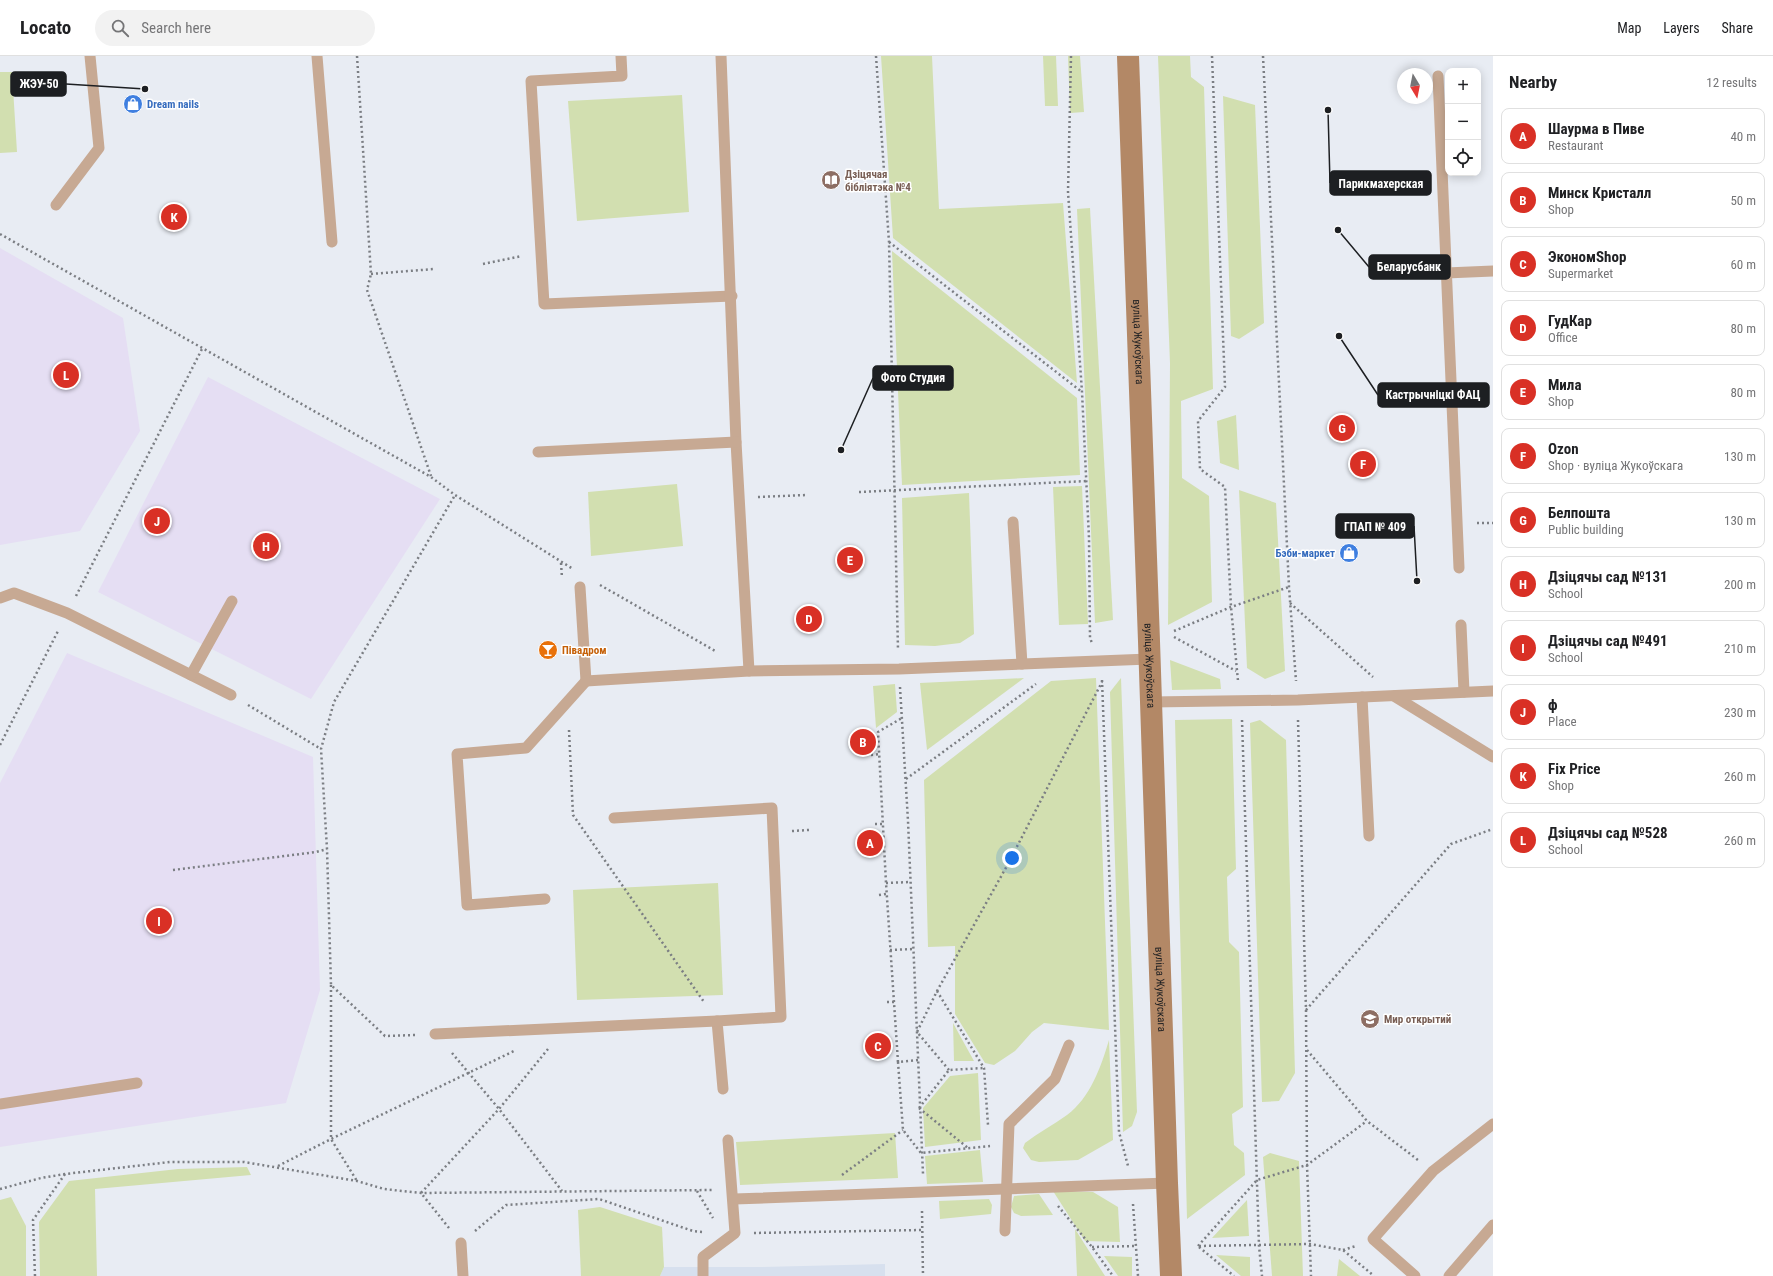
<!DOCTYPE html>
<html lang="en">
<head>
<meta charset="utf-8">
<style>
	:root { --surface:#fff; --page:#f2f2f2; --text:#202124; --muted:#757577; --line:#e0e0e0; --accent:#d93025 }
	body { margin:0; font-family:"Roboto Condensed",sans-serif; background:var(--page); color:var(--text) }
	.controls { position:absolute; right:12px; top:12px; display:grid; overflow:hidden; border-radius:8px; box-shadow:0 2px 10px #0003 }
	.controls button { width:36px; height:36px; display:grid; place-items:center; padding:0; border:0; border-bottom:1px solid var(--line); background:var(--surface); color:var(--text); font:20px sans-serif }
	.compass { position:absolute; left:1397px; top:12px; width:36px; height:36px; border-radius:50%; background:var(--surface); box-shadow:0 2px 10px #0003; rotate:170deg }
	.you { position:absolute; left:1012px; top:802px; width:14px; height:14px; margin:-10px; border:3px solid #fff; border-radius:50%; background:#1a73e8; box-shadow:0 0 0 6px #1a73e833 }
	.badge { display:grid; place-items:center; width:26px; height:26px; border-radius:50%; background:var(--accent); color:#fff; font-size:13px; font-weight:700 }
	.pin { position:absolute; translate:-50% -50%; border:2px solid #fff; box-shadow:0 1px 4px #0006 }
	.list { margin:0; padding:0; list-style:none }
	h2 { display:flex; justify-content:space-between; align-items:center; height:52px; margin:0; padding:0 16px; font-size:17px }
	h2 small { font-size:13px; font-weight:400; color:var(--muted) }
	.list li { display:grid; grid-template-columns:26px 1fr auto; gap:12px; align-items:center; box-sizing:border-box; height:56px; margin:0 8px 8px; padding:0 8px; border:1px solid var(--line); border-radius:8px }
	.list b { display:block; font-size:15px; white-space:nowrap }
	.list p { margin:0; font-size:13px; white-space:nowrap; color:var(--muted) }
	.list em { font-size:13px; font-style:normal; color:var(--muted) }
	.icon { flex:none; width:22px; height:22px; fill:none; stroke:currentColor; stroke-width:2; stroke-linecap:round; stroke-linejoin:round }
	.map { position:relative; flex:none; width:1493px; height:1220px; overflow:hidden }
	header { display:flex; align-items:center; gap:24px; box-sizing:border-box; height:56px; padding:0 20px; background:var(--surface); border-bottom:1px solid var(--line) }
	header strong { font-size:19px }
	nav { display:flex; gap:22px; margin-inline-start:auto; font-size:14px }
	.search { width:280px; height:36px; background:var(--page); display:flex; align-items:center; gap:10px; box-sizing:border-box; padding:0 14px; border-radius:22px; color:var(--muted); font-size:15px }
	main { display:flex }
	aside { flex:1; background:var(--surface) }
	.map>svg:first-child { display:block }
	.built { fill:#d7e0ee }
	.education { fill:#e5def3 }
	.green { fill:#d2dfb0 }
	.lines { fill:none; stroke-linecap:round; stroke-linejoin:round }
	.path { stroke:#7b7e83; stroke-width:2.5; stroke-dasharray:2 3; stroke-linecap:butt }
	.service { stroke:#c7a993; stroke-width:11 }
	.secondary { stroke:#b38866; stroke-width:22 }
	.labels { text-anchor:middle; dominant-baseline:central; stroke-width:3; stroke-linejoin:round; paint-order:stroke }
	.shop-label { font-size:11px; font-weight:bold; fill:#366cbe; stroke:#fff; text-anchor:start }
	.education-label { font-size:11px; font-weight:bold; fill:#785e54; stroke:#fff; text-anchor:start }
	.street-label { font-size:11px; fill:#1d1f22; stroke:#fff }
	.food-label { font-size:11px; font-weight:bold; fill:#c56008; stroke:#fff; text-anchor:start }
	.leader { fill:none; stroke:#1d1f22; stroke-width:1.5 }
	.callout-dot { fill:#1d1f22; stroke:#fff; stroke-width:1.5 }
	.callout { fill:#1d1f22; stroke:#1d1f22; stroke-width:1.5 }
	.callout-label { font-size:12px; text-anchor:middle; font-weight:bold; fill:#fff }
</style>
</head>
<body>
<header>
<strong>Locato</strong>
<div class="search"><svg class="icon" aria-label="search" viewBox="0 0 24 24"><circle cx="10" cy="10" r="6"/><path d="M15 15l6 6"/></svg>Search here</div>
<nav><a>Map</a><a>Layers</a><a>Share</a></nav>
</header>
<main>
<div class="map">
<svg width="1493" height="1220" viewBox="0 0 1493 1220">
	<rect width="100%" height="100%" fill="#e8ecf3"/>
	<path class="built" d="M885 1208V1220H660L664 1211H760Z"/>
	<g class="education">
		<path d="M0 192 123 262 140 375 80 475 0 489Z"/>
		<path d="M208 321 440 443 311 643 98 536Z"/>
		<path d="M67 597 313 701 320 934 286 1047 0 1091V727Z"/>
	</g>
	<g class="green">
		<path d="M881 0H932L939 153 1063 147 1077 327 893 182Z"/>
		<path d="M1043 0H1056L1058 50H1045Z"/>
		<path d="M1068 0H1080L1084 56 1070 57Z"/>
		<path d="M1158 0H1190L1191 21 1204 31 1213 333 1181 345 1182 422 1209 440 1212 546 1168 569 1170 307Z"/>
		<path d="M0 16H12L17 96 0 97Z"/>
		<path d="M682 39 689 156 577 165 568 45Z"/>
		<path d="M1223 40 1255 49 1264 267 1239 283 1231 280Z"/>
		<path d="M1090 152 1113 564 1095 567 1077 153Z"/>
		<path d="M892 195 1077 342 1080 419 902 429Z"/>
		<path d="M1236 359 1239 414 1220 407 1217 365Z"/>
		<path d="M677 428 683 490 591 500 588 436Z"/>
		<path d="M1082 430 1088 568 1059 569 1053 431Z"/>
		<path d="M1239 434 1276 447 1285 615 1265 623 1247 612Z"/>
		<path d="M969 437 974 578 960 587 935 590 905 589 902 442Z"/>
		<path d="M1170 604 1220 623 1221 633 1172 634Z"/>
		<path d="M1024 622 927 694 920 627Z"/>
		<path d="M1096 622 1109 974 1044 967 1032 976 1015 995 994 1009 985 1007 955 958V890L928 891 924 724 1051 625Z"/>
		<path d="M1121 622 1137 1056 1132 1070 1123 1076 1110 636Z"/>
		<path d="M895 628 897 656 876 672 873 630Z"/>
		<path d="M1232 663 1236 813 1227 821 1229 886 1239 896 1243 1051 1232 1058 1234 1089 1244 1097 1245 1119 1187 1163 1175 664Z"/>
		<path d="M1260 664 1286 684 1295 1017 1279 1045 1262 1046 1250 667Z"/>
		<path d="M718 827 723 939 577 944 573 834Z"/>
		<path d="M953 967 974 1005H954Z"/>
		<path d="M1109 984 1113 1084 1078 1104 1039 1106 1031 1104 1023 1092 1025 1087C1038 1077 1053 1069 1067 1059 1090 1042 1101 1011 1109 984Z"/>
		<path d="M978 1017 981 1084 925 1091 923 1052 950 1020Z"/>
		<path d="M895 1077 898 1122 740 1129 736 1086Z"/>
		<path d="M980 1094 983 1126 927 1128 925 1100Z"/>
		<path d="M1270 1097 1299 1105 1303 1220H1272L1263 1101Z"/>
		<path d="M247 1111 251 1119 95 1133 97 1220H40L39 1166 69 1125 178 1113Z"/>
		<path d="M1053 1135 1093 1136 1118 1151 1120 1186 1085 1185Z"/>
		<path d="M1039 1138 1053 1159 1021 1160 1014 1157 1011 1151 1014 1140Z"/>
		<path d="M11 1141 26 1170V1220H0V1144Z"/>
		<path d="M989 1143 992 1149 991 1158 940 1163 939 1145Z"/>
		<path d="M1247 1144 1249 1180 1212 1182Z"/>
		<path d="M600 1151 662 1171 664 1211 660 1220H581L578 1154Z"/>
		<path d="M1075 1173 1105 1220H1077Z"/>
		<path d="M1216 1199 1250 1201V1220H1241Z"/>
		<path d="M1104 1200 1132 1201V1220H1118Z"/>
		<path d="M1339 1203 1360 1220H1337Z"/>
	</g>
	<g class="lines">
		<g class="path">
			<path d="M357 0 371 218 367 234 431 420"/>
			<path d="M876 0 889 186 898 594"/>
			<path d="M1071 0 1068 136 1082 336 1089 482 1090 582 1092 587"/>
			<path d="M1212 0 1225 331 1198 365 1200 413 1225 431 1231 551 1238 625"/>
			<path d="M1263 0 1289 531 1296 625"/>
			<path d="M0 178 431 421 455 439 573 513"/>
			<path d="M889 186 1082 336"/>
			<path d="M483 208 522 200"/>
			<path d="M371 218 434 213"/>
			<path d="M859 436 1087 425"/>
			<path d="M758 441 806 439"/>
			<path d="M1477 467H1493"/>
			<path d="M561 507 562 522"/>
			<path d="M600 529 717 596"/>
			<path d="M76 540 203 291"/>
			<path d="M1290 547 1373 621"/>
			<path d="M1174 575 1231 551 1289 531"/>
			<path d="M1174 581 1236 615"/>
			<path d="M1102 624 1119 1076 1128 1110"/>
			<path d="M900 631 908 765 923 1118"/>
			<path d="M248 649 321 693"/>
			<path d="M1242 664 1259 1190 1262 1220"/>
			<path d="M1298 664 1306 954 1307 1109 1311 1220"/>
			<path d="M569 674 573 759 704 946"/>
			<path d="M0 689 58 575"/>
			<path d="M871 699 880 698"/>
			<path d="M906 723 1036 628"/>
			<path d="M875 768H883"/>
			<path d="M792 775 809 774"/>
			<path d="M173 814 316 796 327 793"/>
			<path d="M886 827 911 826"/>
			<path d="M879 839 886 838"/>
			<path d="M890 894 914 893"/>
			<path d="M331 929V1083L357 1125"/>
			<path d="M937 935 984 1012 988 1069"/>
			<path d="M887 946H894"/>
			<path d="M1306 954 1451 788 1493 773"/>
			<path d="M415 979 385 980 331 929 327 793 321 693 334 646 455 439"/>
			<path d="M1307 994 1367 1065 1418 1104"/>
			<path d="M452 997 499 1053 562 1135"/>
			<path d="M918 1004 898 1006 903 1074 921 1097 990 1090"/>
			<path d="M898 1006 886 827 878 676 902 662"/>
			<path d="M949 1014 917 976 937 935 1008 808 1102 626"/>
			<path d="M919 1052 949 1014 984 1012"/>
			<path d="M919 1052 968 1092"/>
			<path d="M278 1110 331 1083 514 995"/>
			<path d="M842 1119 903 1074"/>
			<path d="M0 1133 41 1122 65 1118 170 1106H244L357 1125 384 1133 421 1137 712 1134"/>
			<path d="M697 1135 713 1162"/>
			<path d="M1133 1148 1138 1220"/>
			<path d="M1058 1150 1092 1191 1113 1220"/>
			<path d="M922 1155 923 1220"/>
			<path d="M449 1172 421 1137 499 1053 548 993"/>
			<path d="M475 1175 506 1149 599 1143 693 1175 703 1176"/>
			<path d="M754 1177 921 1174"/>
			<path d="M1198 1190 1257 1124 1307 1109 1367 1065"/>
			<path d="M1199 1190 1310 1188 1343 1194 1374 1220"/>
			<path d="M1092 1191 1137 1190"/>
			<path d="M1199 1191 1234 1220"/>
			<path d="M1343 1194 1356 1190"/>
			<path d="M35 1220 33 1164 65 1118"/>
		</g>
		<g class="service">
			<path d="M317 0 332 186"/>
			<path d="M621 0 622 20 531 25 544 248 732 240"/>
			<path d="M721 0 736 386 749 615"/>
			<path d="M1438 20 1459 512"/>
			<path d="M56 149 99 92 90 0"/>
			<path d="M1446 217 1493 215"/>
			<path d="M538 396 736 386"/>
			<path d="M1013 466 1022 608"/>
			<path d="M580 531 586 625 749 615 899 613 1149 603"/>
			<path d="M0 542 14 537 67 557 231 639"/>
			<path d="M1461 569 1464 636"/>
			<path d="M191 619 232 545"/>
			<path d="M1394 640 1493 701"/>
			<path d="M1362 641 1369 780"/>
			<path d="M1151 646 1298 644 1493 635"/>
			<path d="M614 762 772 752 781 961 717 965 723 1033"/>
			<path d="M545 843 467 849 457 698 526 692 586 625"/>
			<path d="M435 978 717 965"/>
			<path d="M0 1048 137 1027"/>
			<path d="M734 1143 1167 1127"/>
			<path d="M1005 1175 1009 1068 1055 1023 1069 989"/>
			<path d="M461 1187 463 1220"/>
			<path d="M703 1220V1201L735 1177 728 1084"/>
			<path d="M1415 1220 1373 1183 1433 1115 1493 1068"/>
			<path d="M1449 1220 1493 1169"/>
		</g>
		<path class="secondary" id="s1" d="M1128 0C1142 376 1155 751 1167 1127L1171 1220"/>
	</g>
	<defs>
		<symbol id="shop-disc" viewBox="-11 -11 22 22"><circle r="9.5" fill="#3f7fe0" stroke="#fff"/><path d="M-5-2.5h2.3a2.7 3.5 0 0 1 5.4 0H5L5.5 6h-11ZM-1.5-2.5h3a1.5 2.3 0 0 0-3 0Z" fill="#fff"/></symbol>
		<symbol id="library-disc" viewBox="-11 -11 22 22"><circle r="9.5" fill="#8d6e63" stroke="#fff"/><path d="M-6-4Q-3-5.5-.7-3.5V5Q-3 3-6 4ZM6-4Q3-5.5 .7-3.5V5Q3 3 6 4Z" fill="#fff"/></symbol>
		<symbol id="bar-disc" viewBox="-11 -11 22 22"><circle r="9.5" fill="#e8710a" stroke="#fff"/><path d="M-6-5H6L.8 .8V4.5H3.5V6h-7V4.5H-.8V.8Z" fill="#fff"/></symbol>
		<symbol id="school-disc" viewBox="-11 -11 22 22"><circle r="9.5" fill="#8d6e63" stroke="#fff"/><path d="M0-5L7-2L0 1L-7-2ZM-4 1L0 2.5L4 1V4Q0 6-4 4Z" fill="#fff"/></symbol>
	</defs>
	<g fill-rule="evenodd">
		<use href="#shop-disc" x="122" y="37" width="22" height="22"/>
		<use href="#library-disc" x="820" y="113" width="22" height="22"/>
		<use href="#shop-disc" x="1338" y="486" width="22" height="22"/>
		<use href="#bar-disc" x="537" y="583" width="22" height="22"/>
		<use href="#school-disc" x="1359" y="952" width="22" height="22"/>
	</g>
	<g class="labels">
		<g class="shop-label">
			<text x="147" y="48">Dream nails</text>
			<text x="1335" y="497" text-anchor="end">Бэби-маркет</text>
		</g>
		<g class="education-label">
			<text x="845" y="118">Дзіцячая<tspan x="845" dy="13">бібліятэка №4</tspan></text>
			<text x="1384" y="963">Мир открытий</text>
		</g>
		<g class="street-label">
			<text stroke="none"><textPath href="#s1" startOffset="286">вуліца Жукоўскага</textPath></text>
			<text stroke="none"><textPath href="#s1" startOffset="610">вуліца Жукоўскага</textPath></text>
			<text stroke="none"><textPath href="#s1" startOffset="934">вуліца Жукоўскага</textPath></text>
		</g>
		<g class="food-label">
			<text x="562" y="594">Пiвадром</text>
		</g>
	</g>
	<path class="leader" d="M145 33L66 28M1328 54L1330 127M1338 174L1369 211M841 394L873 322M1339 280L1378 339M1417 525L1414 470"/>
	<g class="callout-dot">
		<circle cx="145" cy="33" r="4"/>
		<circle cx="1328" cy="54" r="4"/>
		<circle cx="1338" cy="174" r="4"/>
		<circle cx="841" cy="394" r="4"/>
		<circle cx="1339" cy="280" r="4"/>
		<circle cx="1417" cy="525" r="4"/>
	</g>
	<g class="callout">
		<rect x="11" y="16" width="55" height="24" rx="4"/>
		<rect x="1330" y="115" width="101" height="24" rx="4"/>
		<rect x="1369" y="199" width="81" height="24" rx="4"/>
		<rect x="873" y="310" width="80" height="24" rx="4"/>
		<rect x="1378" y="327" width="111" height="24" rx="4"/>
		<rect x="1336" y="458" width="78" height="24" rx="4"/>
	</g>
	<g class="callout-label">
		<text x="39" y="32">ЖЭУ-50</text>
		<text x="1381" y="132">Парикмахерская</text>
		<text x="1409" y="215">Беларусбанк</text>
		<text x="913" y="326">Фото Студия</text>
		<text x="1433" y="343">Кастрычніцкі ФАЦ</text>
		<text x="1375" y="475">ГПАП № 409</text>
	</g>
</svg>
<div class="controls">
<button>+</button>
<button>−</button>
<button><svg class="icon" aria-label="locate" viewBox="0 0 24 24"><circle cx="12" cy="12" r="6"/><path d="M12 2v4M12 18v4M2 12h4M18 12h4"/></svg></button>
</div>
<svg class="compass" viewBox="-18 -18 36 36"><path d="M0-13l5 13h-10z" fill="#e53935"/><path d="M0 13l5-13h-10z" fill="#757577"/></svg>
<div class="you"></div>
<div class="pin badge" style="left:870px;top:787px">A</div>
<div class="pin badge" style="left:863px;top:686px">B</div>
<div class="pin badge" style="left:878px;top:990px">C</div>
<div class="pin badge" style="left:809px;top:563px">D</div>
<div class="pin badge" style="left:850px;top:504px">E</div>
<div class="pin badge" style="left:1363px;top:408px">F</div>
<div class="pin badge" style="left:1342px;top:372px">G</div>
<div class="pin badge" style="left:266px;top:490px">H</div>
<div class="pin badge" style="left:159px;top:865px">I</div>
<div class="pin badge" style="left:157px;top:465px">J</div>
<div class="pin badge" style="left:174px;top:161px">K</div>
<div class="pin badge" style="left:66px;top:319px">L</div>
</div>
<aside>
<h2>Nearby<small>12 results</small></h2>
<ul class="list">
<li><span class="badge">A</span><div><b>Шаурма в Пиве</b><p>Restaurant</p></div><em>40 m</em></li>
<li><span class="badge">B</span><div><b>Минск Кристалл</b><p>Shop</p></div><em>50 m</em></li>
<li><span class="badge">C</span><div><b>ЭкономShop</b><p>Supermarket</p></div><em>60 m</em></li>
<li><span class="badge">D</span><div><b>ГудКар</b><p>Office</p></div><em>80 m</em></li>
<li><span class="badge">E</span><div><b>Мила</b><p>Shop</p></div><em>80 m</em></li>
<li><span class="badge">F</span><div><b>Ozon</b><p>Shop · вуліца Жукоўскага</p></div><em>130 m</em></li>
<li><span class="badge">G</span><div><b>Белпошта</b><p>Public building</p></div><em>130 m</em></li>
<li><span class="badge">H</span><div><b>Дзіцячы сад №131</b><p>School</p></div><em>200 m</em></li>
<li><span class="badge">I</span><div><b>Дзіцячы сад №491</b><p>School</p></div><em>210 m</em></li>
<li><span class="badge">J</span><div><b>ф</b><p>Place</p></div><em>230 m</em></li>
<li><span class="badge">K</span><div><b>Fix Price</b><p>Shop</p></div><em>260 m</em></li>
<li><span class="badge">L</span><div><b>Дзіцячы сад №528</b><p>School</p></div><em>260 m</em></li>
</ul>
</aside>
</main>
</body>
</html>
